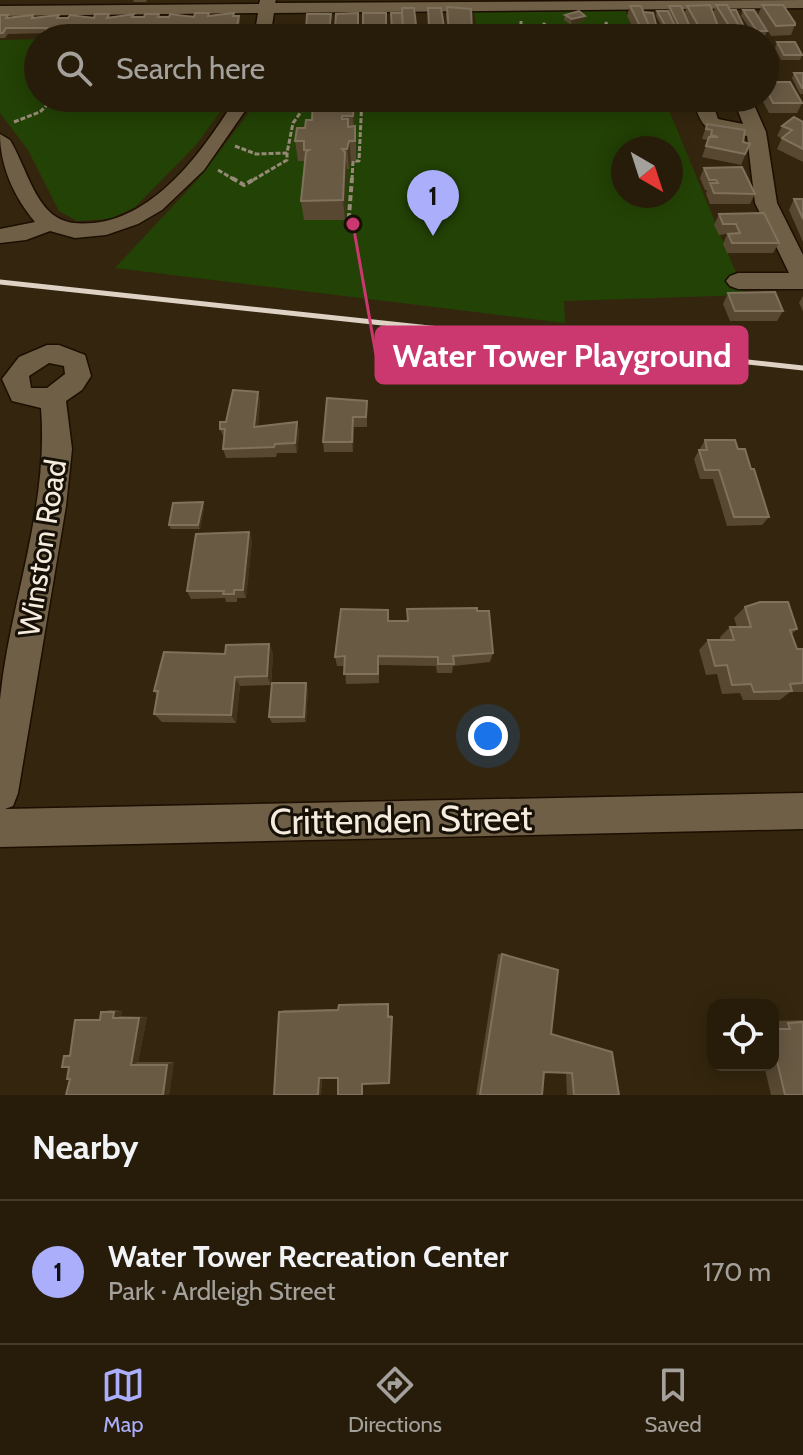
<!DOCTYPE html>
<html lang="en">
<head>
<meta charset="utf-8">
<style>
	:root { --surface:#271c0a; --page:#332918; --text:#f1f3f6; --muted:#a4a19c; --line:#433a2b; --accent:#abaffb }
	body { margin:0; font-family:Cabin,sans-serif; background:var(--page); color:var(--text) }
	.controls { position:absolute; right:24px; bottom:24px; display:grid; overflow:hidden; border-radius:16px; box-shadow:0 4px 20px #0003 }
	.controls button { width:72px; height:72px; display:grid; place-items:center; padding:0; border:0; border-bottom:2px solid var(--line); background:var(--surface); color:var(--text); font:40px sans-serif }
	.compass { position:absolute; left:611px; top:136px; width:72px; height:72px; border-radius:50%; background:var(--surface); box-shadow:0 4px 20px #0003; rotate:141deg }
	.you { position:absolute; left:488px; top:736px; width:28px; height:28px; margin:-20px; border:6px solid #fff; border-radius:50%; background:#1a73e8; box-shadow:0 0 0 12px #1a73e833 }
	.badge { display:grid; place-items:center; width:52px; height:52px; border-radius:50%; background:var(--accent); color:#111; font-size:26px; font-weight:700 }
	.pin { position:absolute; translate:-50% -66px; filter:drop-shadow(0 2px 4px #0008) }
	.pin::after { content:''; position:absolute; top:42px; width:28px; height:24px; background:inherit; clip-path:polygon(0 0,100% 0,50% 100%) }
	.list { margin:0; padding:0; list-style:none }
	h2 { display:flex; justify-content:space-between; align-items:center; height:104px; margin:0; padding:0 32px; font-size:34px }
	h2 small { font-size:26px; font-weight:400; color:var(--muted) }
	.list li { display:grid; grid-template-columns:52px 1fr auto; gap:24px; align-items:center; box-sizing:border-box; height:144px; padding:0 32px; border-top:2px solid var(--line) }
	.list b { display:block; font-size:30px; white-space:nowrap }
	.list p { margin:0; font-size:26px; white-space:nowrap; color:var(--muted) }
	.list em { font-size:26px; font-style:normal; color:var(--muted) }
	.icon { flex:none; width:44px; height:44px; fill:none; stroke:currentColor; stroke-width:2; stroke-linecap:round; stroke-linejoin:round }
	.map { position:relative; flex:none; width:803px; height:1095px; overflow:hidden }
	.search { position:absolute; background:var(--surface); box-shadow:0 4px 20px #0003; left:24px; right:24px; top:24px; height:88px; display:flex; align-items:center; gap:20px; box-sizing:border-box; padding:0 28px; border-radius:44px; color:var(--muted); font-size:30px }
	.sheet { height:248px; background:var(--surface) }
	nav { display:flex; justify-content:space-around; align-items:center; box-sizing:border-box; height:112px; border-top:2px solid var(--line); background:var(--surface); font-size:22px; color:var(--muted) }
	nav a { display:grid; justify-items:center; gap:4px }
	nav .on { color:var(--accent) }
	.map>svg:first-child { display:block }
	.green { fill:#234205; fill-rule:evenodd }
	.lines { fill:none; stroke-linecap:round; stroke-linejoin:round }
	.minor-casing { stroke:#1c0e00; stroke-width:3 }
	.path-far1 { stroke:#968a77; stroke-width:3; stroke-dasharray:5 2; stroke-linecap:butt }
	.path { stroke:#968a77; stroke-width:4; stroke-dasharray:6 3; stroke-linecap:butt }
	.minor { fill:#6f5f46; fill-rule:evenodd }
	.rail { stroke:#ddd2c3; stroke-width:5 }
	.wall { fill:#584832 }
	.shaded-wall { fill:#42331c }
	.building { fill:#695a44; stroke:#7f715c; stroke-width:2 }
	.labels { text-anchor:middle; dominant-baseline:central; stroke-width:6; stroke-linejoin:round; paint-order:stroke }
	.street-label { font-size:30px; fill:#f6ecde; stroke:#171007 }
	.near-street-label { font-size:36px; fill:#f6ecde; stroke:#171007 }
	.leader { fill:none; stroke:#ca386f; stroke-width:3 }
	.callout-dot { fill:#ca386f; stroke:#171007; stroke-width:3 }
	.callout { fill:#ca386f; stroke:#ca386f; stroke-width:3 }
	.callout-label { font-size:32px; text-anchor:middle; font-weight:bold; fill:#fff }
</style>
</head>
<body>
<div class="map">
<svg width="803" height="1095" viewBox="0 0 803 1095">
	<rect width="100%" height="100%" fill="#34260e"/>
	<g class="green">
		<path d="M624 8 636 38H479L474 13 475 10Z"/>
		<path d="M38 39V98H230L196 145 135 207 110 219 77 221 59 211 28 150 0 113V40Z"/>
		<path d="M260 98H664L736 273V281L746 295 564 301 565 323 115 268 201 176ZM623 148H671V196H623Z"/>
	</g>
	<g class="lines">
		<defs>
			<g id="minor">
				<path d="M260 0H276L275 3 803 0V8L274 13 270 38H254L258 13 0 16V6L259 4Z"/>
				<path d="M236 98H254L204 170 162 210 138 224 106 235 75 238 50 231 26 240 0 243V229L35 222C14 197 0 166 0 134L10 140C24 163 32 197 52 214 65 224 77 224 93 223 157 217 205 148 236 98Z"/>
				<path d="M693 98H711L718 119 743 124 733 98H751L766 132 777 203 803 255V289H738L730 286 726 281 730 276 738 273H789L755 203 747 136C711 130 703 137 693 98Z"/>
				<path d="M47 345H59L85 355 91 376 82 390 66 401 72 449 66 506 18 793 13 806 5 809 803 793V829L0 847C0 798 0 747 0 699 10 601 49 508 41 408L12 401 2 379 19 357ZM49 363 64 366 65 374 47 388H31L29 376Z"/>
			</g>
		</defs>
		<use href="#minor" class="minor-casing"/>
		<g class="path-far1">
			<path d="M543 23C560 38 580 38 601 32L607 22"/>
			<path d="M515 33 535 38"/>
			<path d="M496 38 495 35H512L521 28V21"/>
			<path d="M538 38 554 32"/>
			<path d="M14 122 40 112 54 98"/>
			<path d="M235 146 256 154 287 153 293 123 311 98"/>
			<path d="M218 170 235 180"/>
			<path d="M253 180 287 160V153"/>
			<path d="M352 180 353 161H359L362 98"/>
		</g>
		<g class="path">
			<path d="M232 178 244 185 256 178"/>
			<path d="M348 228 352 178"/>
		</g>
		<use href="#minor" class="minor"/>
		<path class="rail" d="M0 282 803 368"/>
	</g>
	<g class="wall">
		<path d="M133 0H147L146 2H134Z"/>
		<path d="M716 5 730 10 746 31 744 36H741L740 38H726L717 23 719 29 716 38H697L689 25 692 32 690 38 667 37 656 16 657 11H668L669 6 684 14 687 6 713 13Z"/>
		<path d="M762 5 795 25 791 35 771 36 758 15Z"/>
		<path d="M630 6 643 12 658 32 657 37 638 38 627 16Z"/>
		<path d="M447 7 472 30V38H448L446 17Z"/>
		<path d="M428 8 444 27V37H429Z"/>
		<path d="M743 10 767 31 765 36H755L741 16Z"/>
		<path d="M391 13 416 25V35H412V38H392Z"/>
		<path d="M109 14 110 17H144L159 14 160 17 239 16 240 21 237 35H227L226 32 213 34 212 32H186L185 37 175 38 172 32 162 33 160 38H147L145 33H59L57 37H47L46 33 8 34 5 38H0V15H8L9 18 33 15 35 18H94Z"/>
		<path d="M565 15 584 21 571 25 564 20Z"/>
		<path d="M331 19 330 38H306V33Z"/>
		<path d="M777 42 802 55 800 60H781L775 48Z"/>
		<path d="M794 73H803V94H800L792 78Z"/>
		<path d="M765 82 802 103 797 113H769L761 98H765Z"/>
		<path d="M355 98 354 126 356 146V161H351L349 169H346L345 220H304L301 201 305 161H298L295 141 312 120Z"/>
		<path d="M803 122V162L777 149 782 138 777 136 782 126Z"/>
		<path d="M707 124 750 144 741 165 702 157 708 140 702 139Z"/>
		<path d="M704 168 755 194 750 204H710L706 194 707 190H705L700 178Z"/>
		<path d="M794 199H803V242L789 210Z"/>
		<path d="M719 214 779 243 773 253H727L723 244 727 234 719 235 714 225Z"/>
		<path d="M728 293 783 311 777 321H730L723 304Z"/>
		<path d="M803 296V311L799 303Z"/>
		<path d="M258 392 260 401 258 426 297 422 299 431 297 453H277L276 457 226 458 223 449 224 438 220 429Z"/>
		<path d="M367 401V427H354L353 452H324L323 442Z"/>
		<path d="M705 440 738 449 769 517 762 525 727 526 713 479H700L694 459Z"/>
		<path d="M204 507 200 529H171L169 525Z"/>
		<path d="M249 532 252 541 246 598H237V602H226L225 598 191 599 187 591Z"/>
		<path d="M745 607 797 629 792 634 797 649H803V692H790L780 700H743L740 693 722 694 717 674 706 675 699 650 708 640H721L720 637 730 627H737L734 618Z"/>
		<path d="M477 611 493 653 490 662 453 666 452 673H437L436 666 379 665V683L346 684 345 666H337L335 657 389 621H407Z"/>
		<path d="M269 644 273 654 271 685 240 686 236 723 162 722 154 714 157 695 154 691 225 654Z"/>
		<path d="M308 689 306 722 272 723 269 717Z"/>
		<path d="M498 954H502L551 1033 604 1049 619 1095H567L566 1072H544L542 1095H476Z"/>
		<path d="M389 1003V1015H392L389 1083 363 1084V1091L338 1078H322L321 1095H274L279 1012 284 1010 338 1009 339 1005 341 1004Z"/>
		<path d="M110 1010 122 1011 121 1016 147 1017 138 1062H174L169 1095 70 1079 69 1067 64 1056 70 1054 75 1020 100 1019 101 1012Z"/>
		<path d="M803 1020V1095H771L764 1065H773V1027H775L773 1021Z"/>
	</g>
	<g class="shaded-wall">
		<path d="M358 13V34L338 36V31Z"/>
		<path d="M585 16 584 21 571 25 572 19Z"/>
		<path d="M227 26 226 32 213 34 212 29Z"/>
		<path d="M719 29 716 38H710L712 32Z"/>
		<path d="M412 32V38H403V33Z"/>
		<path d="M386 33V38H367V36Z"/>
		<path d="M776 65 774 70 765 74V70Z"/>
		<path d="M354 98H355L354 135 353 116Z"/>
		<path d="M348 119 351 161 349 169 347 149Z"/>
		<path d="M345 152 347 171 345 220 343 200Z"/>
		<path d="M258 392 260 401 257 436 254 427Z"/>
		<path d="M353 417 354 427 353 452 352 442Z"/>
		<path d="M297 422 299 431 297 453 295 443Z"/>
		<path d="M203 502 204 507 200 529 198 525Z"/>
		<path d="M249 532 252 541 246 598 243 590Z"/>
		<path d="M269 644 273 654 271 685 267 676Z"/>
		<path d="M235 677 240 686 236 723 231 715Z"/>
		<path d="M306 683 308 689 306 722 304 717Z"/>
		<path d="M122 1011 121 1016 113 1018 114 1012Z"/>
		<path d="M147 1017 138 1062 131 1065 139 1018Z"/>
		<path d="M174 1062 169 1095H163L167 1065Z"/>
		<path d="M322 1074 321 1095H318L319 1078Z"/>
	</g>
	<g class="building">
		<path d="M710 5 719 29 712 32 701 30 687 6Z"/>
		<path d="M716 5H727L743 32H733Z"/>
		<path d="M762 5H783L795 23V25L776 26Z"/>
		<path d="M630 6H641L652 32H643Z"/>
		<path d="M669 6H681L692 32H682Z"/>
		<path d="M447 7 471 9 472 30 449 31Z"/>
		<path d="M402 8H414L416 25H412V32L403 33Z"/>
		<path d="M428 8H441L444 27H429Z"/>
		<path d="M730 10H736L746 31H742Z"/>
		<path d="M743 10H754L767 31H757Z"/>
		<path d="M579 11 585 16 572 19 565 15Z"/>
		<path d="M657 11H668L678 32H669Z"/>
		<path d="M643 12 653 13 658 32H652Z"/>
		<path d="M195 13H209L208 16 234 13 233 16H239L236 30H226L227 26 212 29V26L185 27 184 32H174L171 27H160L158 33H145V27L57 28 55 32H45L47 28H6L3 33H0V15H8L6 18 33 15 32 18 59 15 57 18H68L70 15 94 18 95 14H109L107 18 134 14 132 17H144L145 14H159L158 17H169L170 14 194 17Z"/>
		<path d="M358 13V29L338 31 335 29 336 14Z"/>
		<path d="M363 13H386V33L367 36 363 33Z"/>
		<path d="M391 13H402L403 33H392Z"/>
		<path d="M307 14H331L329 33H306Z"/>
		<path d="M777 42H795L802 55H784Z"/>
		<path d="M765 59 776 65 765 70Z"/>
		<path d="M794 73H803V88H802Z"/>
		<path d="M765 82H790L802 103H773L765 87Z"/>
		<path d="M313 98H354L353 116H342V119H348V127L355 126V141H349L347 149H342L345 152 343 200 301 201 306 152 309 150H304V141H295L297 128H305L306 120H312Z"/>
		<path d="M794 117 803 122V149L782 138 792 130 782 126Z"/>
		<path d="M707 124 745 130 743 142 750 144 745 154 706 146 709 137H718L711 135 712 130 706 129Z"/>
		<path d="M742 167 755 194 714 193 710 183H718L716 180H709L704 168Z"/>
		<path d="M794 199H803V219Z"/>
		<path d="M764 213 779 243H732L728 234 740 233 736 224H723L719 214Z"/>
		<path d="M775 292 783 311H735L728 293Z"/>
		<path d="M233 390 258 392 254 427 297 422 295 443 275 444 274 447 223 449 225 429H220V422H226Z"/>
		<path d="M327 398 367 401 366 417H353L352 442H323Z"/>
		<path d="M705 440H735L738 449H745L751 469H754L769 517H734L719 470H705L699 450H707Z"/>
		<path d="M203 502 198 525H169L173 503Z"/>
		<path d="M249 532 243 590H234V594H223L224 591H187L196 534Z"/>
		<path d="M760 602H788L797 629 790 630 797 649H803V683L790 684 792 691 754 692 751 684 732 685 727 665 715 666 708 640H734L730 627H751L745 607Z"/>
		<path d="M477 608V611H489L493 653 453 656 454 664H438V657L378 656V674H344L345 656 335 657 341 609 388 610V621H408L407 609Z"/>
		<path d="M269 644 267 676 235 677 231 715 154 714 158 691H154L164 652 225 654 226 645Z"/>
		<path d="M272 683H306L304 717H269Z"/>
		<path d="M502 954 558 970 551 1034 612 1052 619 1095H574L572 1073 544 1072 542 1095H480Z"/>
		<path d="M388 1004V1017H392L389 1083 362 1084V1095H338V1078H319L318 1095H274L279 1012 338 1010 339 1005Z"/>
		<path d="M101 1012H114L113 1018H139L131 1065H167L163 1095H66L70 1079H67L69 1067H62L64 1056H70L75 1020H100Z"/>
		<path d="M803 1022V1095H785L773 1044V1029H790L788 1023Z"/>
	</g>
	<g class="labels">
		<g class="street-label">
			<text transform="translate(42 548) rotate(-81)">Winston Road</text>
		</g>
		<g class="near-street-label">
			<text transform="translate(401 819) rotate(-1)">Crittenden Street</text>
		</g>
	</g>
	<path class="leader" d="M353 224L376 355"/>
	<circle class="callout-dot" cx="353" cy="224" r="8"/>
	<rect class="callout" x="376" y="327" width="371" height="56" rx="8"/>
	<g class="callout-label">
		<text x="562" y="367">Water Tower Playground</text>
	</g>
</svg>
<div class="controls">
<button><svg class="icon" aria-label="locate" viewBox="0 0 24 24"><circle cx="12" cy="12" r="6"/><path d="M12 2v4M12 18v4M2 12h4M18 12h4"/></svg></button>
</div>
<svg class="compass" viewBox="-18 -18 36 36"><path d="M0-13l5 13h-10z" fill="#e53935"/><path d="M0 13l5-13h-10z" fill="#a4a19c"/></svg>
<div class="you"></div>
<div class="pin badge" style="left:433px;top:236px">1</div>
<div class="search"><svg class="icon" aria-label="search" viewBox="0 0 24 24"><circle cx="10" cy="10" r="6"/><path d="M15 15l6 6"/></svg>Search here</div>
</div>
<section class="sheet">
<h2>Nearby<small></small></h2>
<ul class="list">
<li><span class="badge">1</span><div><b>Water Tower Recreation Center</b><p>Park · Ardleigh Street</p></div><em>170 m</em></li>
</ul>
</section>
<nav>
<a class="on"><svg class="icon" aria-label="map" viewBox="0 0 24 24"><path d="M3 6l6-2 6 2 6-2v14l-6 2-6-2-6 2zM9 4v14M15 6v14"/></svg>Map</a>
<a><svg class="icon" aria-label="directions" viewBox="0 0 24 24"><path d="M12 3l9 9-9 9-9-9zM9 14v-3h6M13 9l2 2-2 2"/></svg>Directions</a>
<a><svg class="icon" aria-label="saved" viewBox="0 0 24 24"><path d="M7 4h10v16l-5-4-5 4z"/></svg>Saved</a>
</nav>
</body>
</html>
